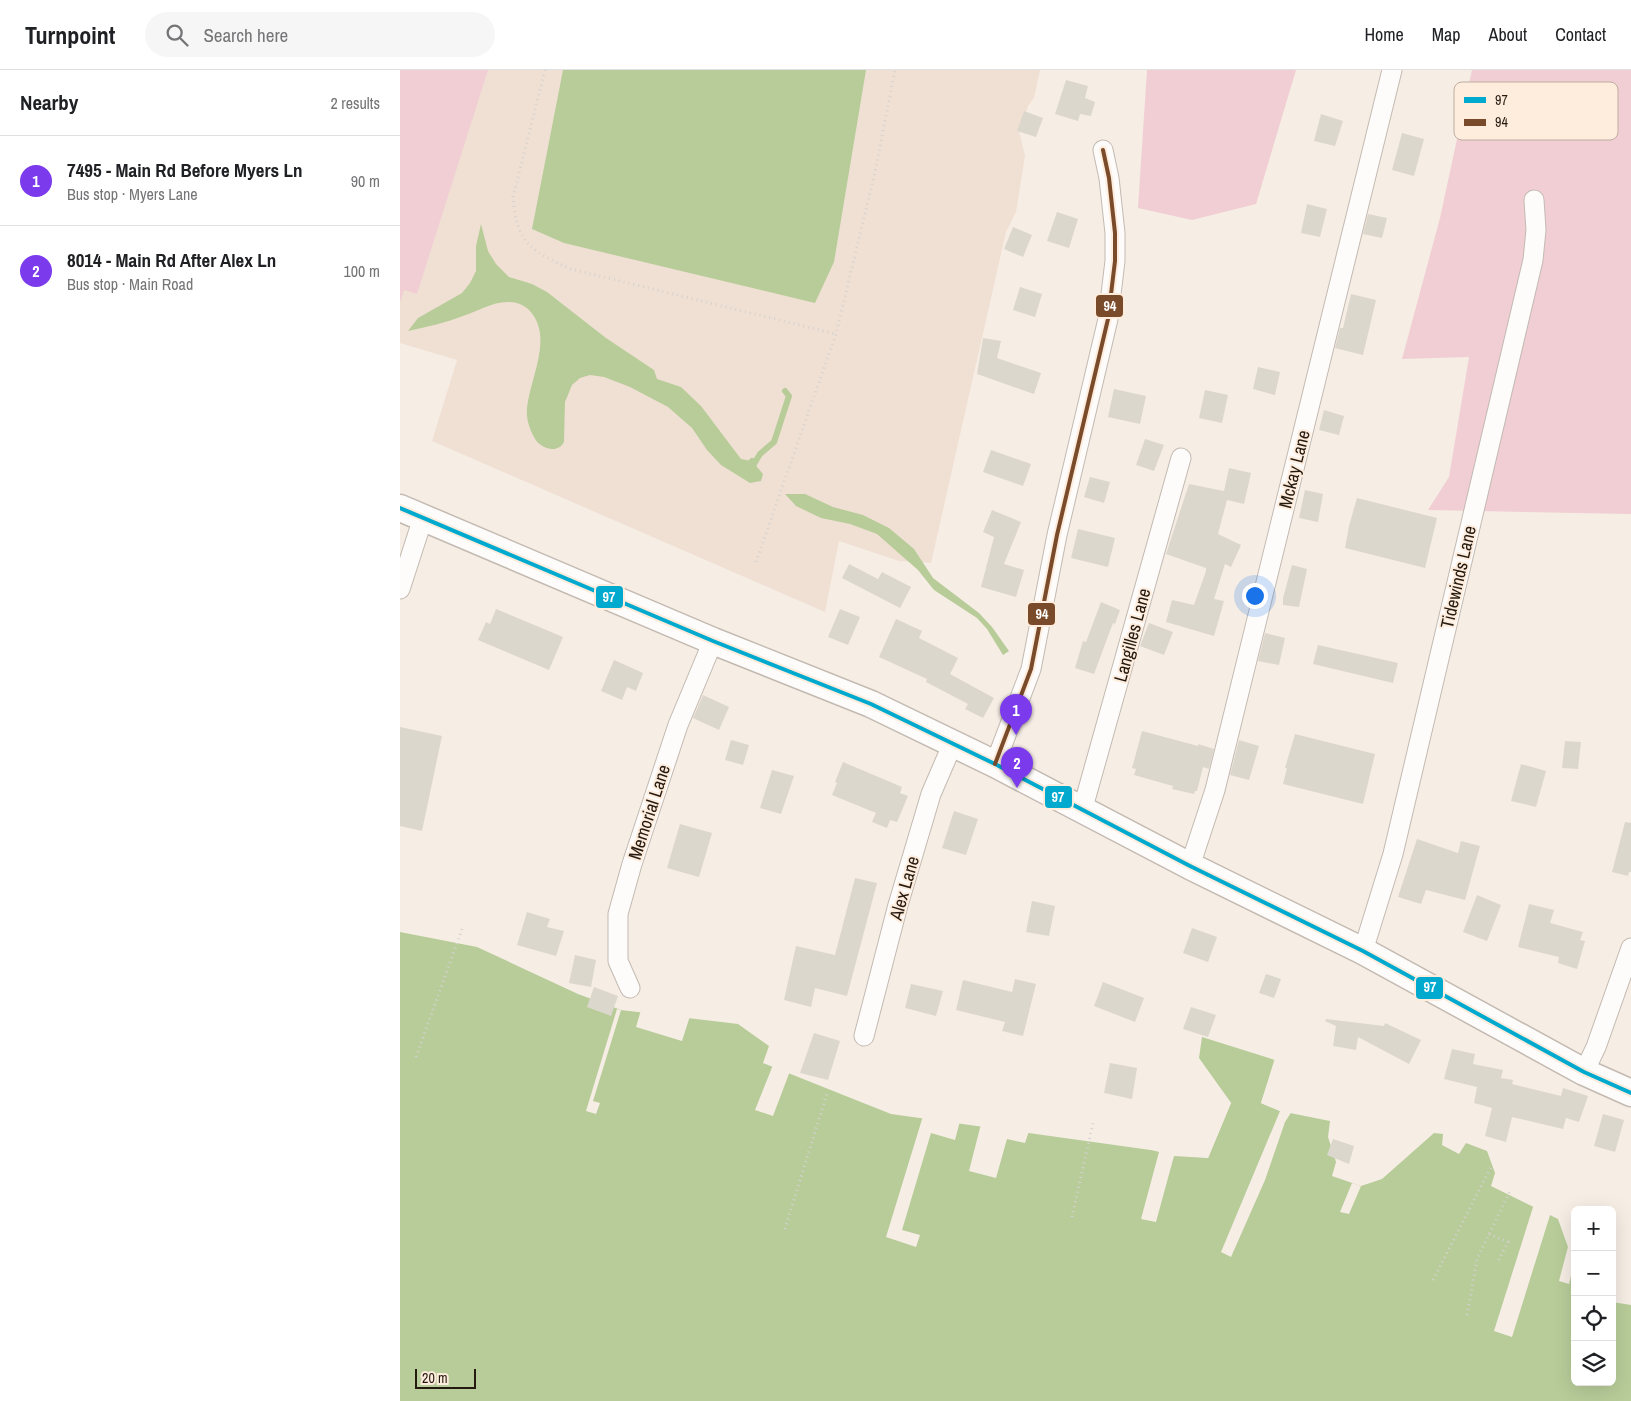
<!DOCTYPE html>
<html lang="en">
<head>
<meta charset="utf-8">
<style>
	:root { --surface:#fff; --page:#f6f6f6; --text:#202124; --muted:#757577; --line:#e0e0e0; --accent:#7c3aed }
	body { margin:0; font-family:"Archivo Narrow",sans-serif; background:var(--page); color:var(--text) }
	.controls { position:absolute; right:15px; bottom:15px; display:grid; overflow:hidden; border-radius:8px; box-shadow:0 5px 20px #0002 }
	.controls button { width:45px; height:45px; display:grid; place-items:center; padding:0; border:0; border-bottom:1px solid var(--line); background:var(--surface); color:var(--text); font:25px sans-serif }
	.scale { position:absolute; left:15px; bottom:12px; width:61px; box-sizing:border-box; padding-left:5px; border:2px solid #241a10; border-top:0; font-size:14px; line-height:18px; white-space:nowrap; color:#241a10; -webkit-text-stroke:4px #feecdd; paint-order:stroke }
	.you { position:absolute; left:854px; top:525px; width:18px; height:18px; margin:-12px; border:4px solid #fff; border-radius:50%; background:#1a73e8; box-shadow:0 0 0 8px #1a73e833 }
	.badge { display:grid; place-items:center; width:32px; height:32px; border-radius:50%; background:var(--accent); color:#fff; font-size:16px; font-weight:700 }
	.pin { position:absolute; translate:-50% -41px; filter:drop-shadow(0 1px 2px #0008) }
	.pin::after { content:''; position:absolute; top:26px; width:18px; height:15px; background:inherit; clip-path:polygon(0 0,100% 0,50% 100%) }
	.list { margin:0; padding:0; list-style:none }
	h2 { display:flex; justify-content:space-between; align-items:center; height:65px; margin:0; padding:0 20px; font-size:21px }
	h2 small { font-size:16px; font-weight:400; color:var(--muted) }
	.list li { display:grid; grid-template-columns:32px 1fr auto; gap:15px; align-items:center; box-sizing:border-box; height:90px; padding:0 20px; border-top:1px solid var(--line) }
	.list b { display:block; font-size:19px; white-space:nowrap }
	.list p { margin:0; font-size:16px; white-space:nowrap; color:var(--muted) }
	.list em { font-size:16px; font-style:normal; color:var(--muted) }
	.icon { flex:none; width:28px; height:28px; fill:none; stroke:currentColor; stroke-width:2; stroke-linecap:round; stroke-linejoin:round }
	.map { position:relative; flex:none; width:1231px; height:1331px; overflow:hidden }
	header { display:flex; align-items:center; gap:30px; box-sizing:border-box; height:70px; padding:0 25px; background:var(--surface); border-bottom:1px solid var(--line) }
	header strong { font-size:24px }
	nav { display:flex; gap:28px; margin-inline-start:auto; font-size:18px }
	.search { width:350px; height:45px; background:var(--page); display:flex; align-items:center; gap:12px; box-sizing:border-box; padding:0 18px; border-radius:28px; color:var(--muted); font-size:19px }
	main { display:flex }
	aside { flex:1; background:var(--surface) }
	.map>svg:first-child { display:block }
	.built { fill:#f0e0d3 }
	.green { fill:#f0ced3 }
	.water { fill:#b8cc99 }
	.pier { fill:#f6ede5 }
	.lines { fill:none; stroke-linecap:round; stroke-linejoin:round }
	.stream { stroke:#b8cc99; stroke-width:6 }
	.building { fill:#dcd7cd }
	.minor-casing { stroke:#c3bab2; stroke-width:21 }
	.secondary-casing { stroke:#c3bab2; stroke-width:29 }
	.path { stroke:#d5d2d0; stroke-width:3; stroke-dasharray:1 4; stroke-linecap:butt }
	.minor { stroke:#fefcfb; stroke-width:19 }
	.secondary { stroke:#fefcfb; stroke-width:26 }
	.bus-1-casing { stroke:#feecdd; stroke-width:8 }
	.bus-2-casing { stroke:#feecdd; stroke-width:8 }
	.bus-1 { stroke:#00a9ce; stroke-width:4 }
	.bus-2 { stroke:#7a4b2a; stroke-width:4 }
	.labels { text-anchor:middle; dominant-baseline:central; stroke-width:4; stroke-linejoin:round; paint-order:stroke }
	.street-label { font-size:18px; fill:#241a10; stroke:#feecdd }
	.key { fill:#feecdd; stroke:#bdada0; stroke-width:1 }
	.key-label { font-size:14px; fill:#241a10 }
	.line-badge { stroke:#feecdd; stroke-width:2 }
	.badge-label { font-size:14px; text-anchor:middle; font-weight:bold; fill:#fff }
</style>
</head>
<body>
<header>
<strong>Turnpoint</strong>
<div class="search"><svg class="icon" aria-label="search" viewBox="0 0 24 24"><circle cx="10" cy="10" r="6"/><path d="M15 15l6 6"/></svg>Search here</div>
<nav><a>Home</a><a>Map</a><a>About</a><a>Contact</a></nav>
</header>
<main>
<aside>
<h2>Nearby<small>2 results</small></h2>
<ul class="list">
<li><span class="badge">1</span><div><b>7495 - Main Rd Before Myers Ln</b><p>Bus stop · Myers Lane</p></div><em>90 m</em></li>
<li><span class="badge">2</span><div><b>8014 - Main Rd After Alex Ln</b><p>Bus stop · Main Road</p></div><em>100 m</em></li>
</ul>
</aside>
<div class="map">
<svg width="1231" height="1331" viewBox="0 0 1231 1331">
	<rect width="100%" height="100%" fill="#f6ede5"/>
	<path class="built" d="M0 0H640L634 28 628 36 622 58 619 61 625 86 616 142 606 162 531 493 499 491 439 471 425 542 32 371 57 290 0 273Z"/>
	<g class="green">
		<path d="M0 0H88L17 224 4 220 0 232Z"/>
		<path d="M747 0H896L856 134 792 150 738 138Z"/>
		<path d="M1072 0H1231V444L1028 440 1049 407 1069 287 1002 289 1040 148Z"/>
	</g>
	<g class="water">
		<path d="M163 0H466L434 192 415 233 164 173 132 159Z"/>
		<path d="M81 154 88 181 96 194 109 207 132 214 147 222 206 268 254 300 257 309 281 317 301 336 341 389 352 391 363 404 361 411 350 413 321 395 307 380 292 358 268 337 230 317 204 307 190 305 180 308 172 315 165 332 164 372C157 385 139 378 134 367 129 358 126 348 127 338 130 307 155 265 128 239 123 235 117 232 110 232 93 231 79 241 63 246 45 253 26 257 8 261L18 248 62 223 70 213 76 201V176Z"/>
		<path d="M385 424H405L433 437 463 445 489 458 514 479 533 508 579 543 592 557 609 581 603 585 587 559 577 548 534 520 518 500 477 464 450 454 421 448 396 436Z"/>
		<path d="M0 862 77 877 178 924 221 940 338 954 369 976 363 993 491 1044 808 1088 831 1033 799 988 802 967 875 990 861 1033 880 1041 930 1051 928 1067 936 1092 932 1106 961 1116 982 1109 1034 1063 1043 1064 1042 1075 1059 1084 1066 1073 1087 1081 1095 1103 1091 1116 1158 1149 1168 1177 1175 1211V1312H1212V1232L1231 1235V1331H0Z"/>
	</g>
	<g class="pier">
		<path d="M217 939 221 940 193 1031 200 1033 196 1044 186 1041Z"/>
		<path d="M241 940 290 946 282 971 236 957Z"/>
		<path d="M875 988 877 991 864 1031 892 1041 885 1052 865 1110 831 1187 821 1182 880 1041 861 1033Z"/>
		<path d="M799 993H802L831 1033 808 1088 774 1086 756 1152 741 1149 759 1082 742 1077 806 1086 828 1033Z"/>
		<path d="M373 995 390 1001 373 1046 355 1040Z"/>
		<path d="M523 1046 560 1051 555 1070 531 1063 502 1160 520 1165 516 1177 486 1167Z"/>
		<path d="M581 1054 629 1061 625 1073 607 1069 596 1108 569 1101Z"/>
		<path d="M952 1113 961 1116 949 1144 940 1142Z"/>
		<path d="M1134 1134 1151 1142 1112 1267 1094 1261Z"/>
		<path d="M1169 1173 1174 1194 1169 1214 1159 1211Z"/>
	</g>
	<g class="lines">
		<path class="stream" d="M352 391 354 394 360 384 374 372 389 326 385 321"/>
	</g>
	<g class="building">
		<path d="M666 10 688 16 685 28 695 32 691 46 680 44 678 51 655 44Z"/>
		<path d="M624 41 643 48 636 67 617 61Z"/>
		<path d="M921 44 943 51 935 76 914 71Z"/>
		<path d="M1002 63 1024 69 1014 106 992 100Z"/>
		<path d="M907 134 927 139 920 167 901 163Z"/>
		<path d="M657 142 678 149 669 178 647 171Z"/>
		<path d="M968 144 987 148 982 168 963 164Z"/>
		<path d="M613 157 632 165 623 187 604 179Z"/>
		<path d="M620 217 642 224 635 247 613 240Z"/>
		<path d="M951 224 976 230 963 285 935 278 940 258H943Z"/>
		<path d="M583 268 601 271 597 288 641 303 634 324 577 304Z"/>
		<path d="M858 297 880 302 875 325 853 319Z"/>
		<path d="M714 319 746 326 740 354 708 347Z"/>
		<path d="M805 320 828 325 822 353 799 348Z"/>
		<path d="M924 340 944 346 939 365 919 360Z"/>
		<path d="M745 369 764 375 754 401 736 395Z"/>
		<path d="M591 380 631 394 623 416 583 402Z"/>
		<path d="M829 398 851 403 844 434 827 430 818 464 841 475 831 497 825 494 814 529 824 531 814 566 766 552 772 530 794 535 806 501V498L766 484 789 414 824 421Z"/>
		<path d="M690 407 710 412 704 433 684 427Z"/>
		<path d="M905 420 923 424 918 452 899 448Z"/>
		<path d="M957 428 1037 448 1025 498 945 478 949 456Z"/>
		<path d="M592 440 621 452 604 494 624 500 616 527 581 517 594 467 583 462Z"/>
		<path d="M678 459 715 468 708 497 671 488Z"/>
		<path d="M449 494 478 509 482 502 511 517 500 538 442 508Z"/>
		<path d="M892 495 907 499 899 537 883 535V528Z"/>
		<path d="M701 532 720 540 715 554 713 553 694 604 675 598 683 571 686 572Z"/>
		<path d="M96 539 163 567 149 600 78 570 86 552 90 554Z"/>
		<path d="M440 539 460 547 448 575 428 567Z"/>
		<path d="M496 549 522 561 519 568 558 588 550 604 594 628 583 648 565 639 568 634 526 612 527 609 479 587Z"/>
		<path d="M749 553 773 562 764 585 740 576Z"/>
		<path d="M865 563 885 568 879 595 858 591Z"/>
		<path d="M918 575 998 593 993 613 913 594Z"/>
		<path d="M214 590 243 603 236 621 227 617 222 630 201 621Z"/>
		<path d="M303 625 329 637 319 660 293 648Z"/>
		<path d="M0 657 42 666 22 761 0 756Z"/>
		<path d="M742 661 798 676V674L814 679 809 699 803 697 797 721H795L794 724 772 719 773 716 734 705 736 699 732 698Z"/>
		<path d="M895 664 975 684 963 734 883 714 887 698H885Z"/>
		<path d="M331 670 349 675 343 695 325 690Z"/>
		<path d="M839 670 859 676 849 710 830 705Z"/>
		<path d="M1165 671 1181 672 1178 699 1162 698Z"/>
		<path d="M443 692 502 717 500 723 508 726 497 752 490 750 487 758 472 752 476 743 432 725 437 713 435 712Z"/>
		<path d="M1121 694 1146 701 1136 737 1111 731Z"/>
		<path d="M372 700 394 706 381 744 360 738Z"/>
		<path d="M554 741 578 749 566 785 542 778Z"/>
		<path d="M1225 752 1231 753V802H1229L1228 806 1212 802Z"/>
		<path d="M280 754 312 763 299 807 267 798Z"/>
		<path d="M1017 769 1058 783 1061 771 1080 776 1065 830 1026 820 1021 834 998 827Z"/>
		<path d="M455 808 477 813 447 926 415 918 411 937 384 930 396 876 435 885Z"/>
		<path d="M1077 825 1101 835 1087 871 1063 862Z"/>
		<path d="M632 831 655 836 649 866 626 862Z"/>
		<path d="M1129 834 1154 840 1150 853 1183 862 1180 870 1185 871 1177 899 1158 893 1159 887 1118 877Z"/>
		<path d="M127 842 150 849 147 857 164 861 156 886 117 875Z"/>
		<path d="M792 858 817 867 808 892 783 883Z"/>
		<path d="M175 885 196 890 191 917 169 913Z"/>
		<path d="M866 904 881 909 874 928 859 923Z"/>
		<path d="M615 909 636 914 623 966 602 961 605 952 556 940 563 910 612 922Z"/>
		<path d="M703 912 744 928 735 952 694 936Z"/>
		<path d="M511 914 543 921 536 946 505 938Z"/>
		<path d="M194 917 218 926 211 946 187 937Z"/>
		<path d="M791 937 816 945 808 967 783 959Z"/>
		<path d="M926 949 984 956 985 953 1021 970 1009 994 958 967 956 980 933 976 936 956 925 951Z"/>
		<path d="M414 963 440 971 428 1010 400 1003Z"/>
		<path d="M1052 979 1075 984 1073 994 1103 1000 1101 1008 1113 1010 1112 1014 1161 1026 1163 1018 1188 1026 1179 1052 1166 1048 1163 1059 1112 1047 1106 1072 1085 1066 1092 1038 1074 1033 1077 1017 1044 1009Z"/>
		<path d="M710 993 737 998 732 1029 704 1023Z"/>
		<path d="M1203 1044 1224 1050 1215 1082 1194 1076Z"/>
		<path d="M933 1069 954 1076 949 1094 927 1085Z"/>
	</g>
	<g class="lines">
		<defs>
			<g id="minor">
				<path d="M0 519 23 448"/>
				<path d="M595 694 631 599 657 465 708 249 715 191V163L709 108 703 80"/>
				<path d="M682 741 781 388"/>
				<path d="M790 796 815 720 992 0"/>
				<path d="M963 881 993 784 1133 190 1136 160 1134 130"/>
				<path d="M230 918 218 891V844L232 794 278 655 313 571"/>
				<path d="M464 966 498 835 531 724 553 673"/>
				<path d="M1184 1002 1196 977 1231 878"/>
			</g>
			<path id="secondary" d="M0 438 313 571 471 634 595 694 790 796 963 881 1184 1002 1231 1023"/>
		</defs>
		<use href="#minor" class="minor-casing"/>
		<use href="#secondary" class="secondary-casing"/>
		<g class="path">
			<path d="M145 0 113 127C117 174 131 181 171 199L436 264"/>
			<path d="M356 492 436 264 475 102 495 0"/>
			<path d="M16 987 62 859"/>
			<path d="M672 1147 693 1053"/>
			<path d="M385 1159 427 1023"/>
			<path d="M1089 1164 1108 1172 1097 1193"/>
			<path d="M1033 1210 1092 1095"/>
			<path d="M1067 1245 1077 1189 1110 1121"/>
		</g>
		<use href="#minor" class="minor"/>
		<use href="#secondary" class="secondary"/>
		<defs>
			<path id="bus-1" d="M0 438 313 571 471 634 595 694 790 796 963 881 1184 1002 1231 1023"/>
			<path id="bus-2" d="M595 694 631 599 657 465 708 249 715 191V163L709 108 703 80"/>
		</defs>
		<use href="#bus-1" class="bus-1-casing"/>
		<use href="#bus-2" class="bus-2-casing"/>
		<use href="#bus-1" class="bus-1"/>
		<use href="#bus-2" class="bus-2"/>
	</g>
	<g class="labels">
		<g class="street-label">
			<text transform="translate(894 399) rotate(-76)">Mckay Lane</text>
			<text transform="translate(1058 507) rotate(-77)">Tidewinds Lane</text>
			<text transform="translate(732 565) rotate(-75)">Langilles Lane</text>
			<text transform="translate(249 742) rotate(-72)">Memorial Lane</text>
			<text transform="translate(504 818) rotate(-74)">Alex Lane</text>
		</g>
	</g>
	<rect x="1054" y="12" width="164" height="58" rx="8" class="key"/>
	<rect x="1064" y="27" width="22" height="6" fill="#00a9ce"/>
	<rect x="1064" y="49" width="22" height="7" fill="#7a4b2a"/>
	<g class="key-label">
		<text x="1095" y="35">97</text>
		<text x="1095" y="57">94</text>
	</g>
	<g class="line-badge">
		<rect x="695" y="224" width="29" height="24" rx="5" fill="#7a4b2a"/>
		<rect x="195" y="515" width="29" height="24" rx="5" fill="#00a9ce"/>
		<rect x="627" y="532" width="29" height="24" rx="5" fill="#7a4b2a"/>
		<rect x="644" y="715" width="29" height="24" rx="5" fill="#00a9ce"/>
		<rect x="1015" y="906" width="29" height="24" rx="5" fill="#00a9ce"/>
	</g>
	<g class="badge-label">
		<text x="710" y="241">94</text>
		<text x="209" y="532">97</text>
		<text x="642" y="549">94</text>
		<text x="658" y="732">97</text>
		<text x="1030" y="922">97</text>
	</g>
</svg>
<div class="controls">
<button>+</button>
<button>−</button>
<button><svg class="icon" aria-label="locate" viewBox="0 0 24 24"><circle cx="12" cy="12" r="6"/><path d="M12 2v4M12 18v4M2 12h4M18 12h4"/></svg></button>
<button><svg class="icon" aria-label="layers" viewBox="0 0 24 24"><path d="M12 4l9 5-9 5-9-5zM3 14l9 5 9-5"/></svg></button>
</div>
<div class="scale">20 m</div>
<div class="you"></div>
<div class="pin badge" style="left:616px;top:665px">1</div>
<div class="pin badge" style="left:617px;top:718px">2</div>
</div>
</main>
</body>
</html>
